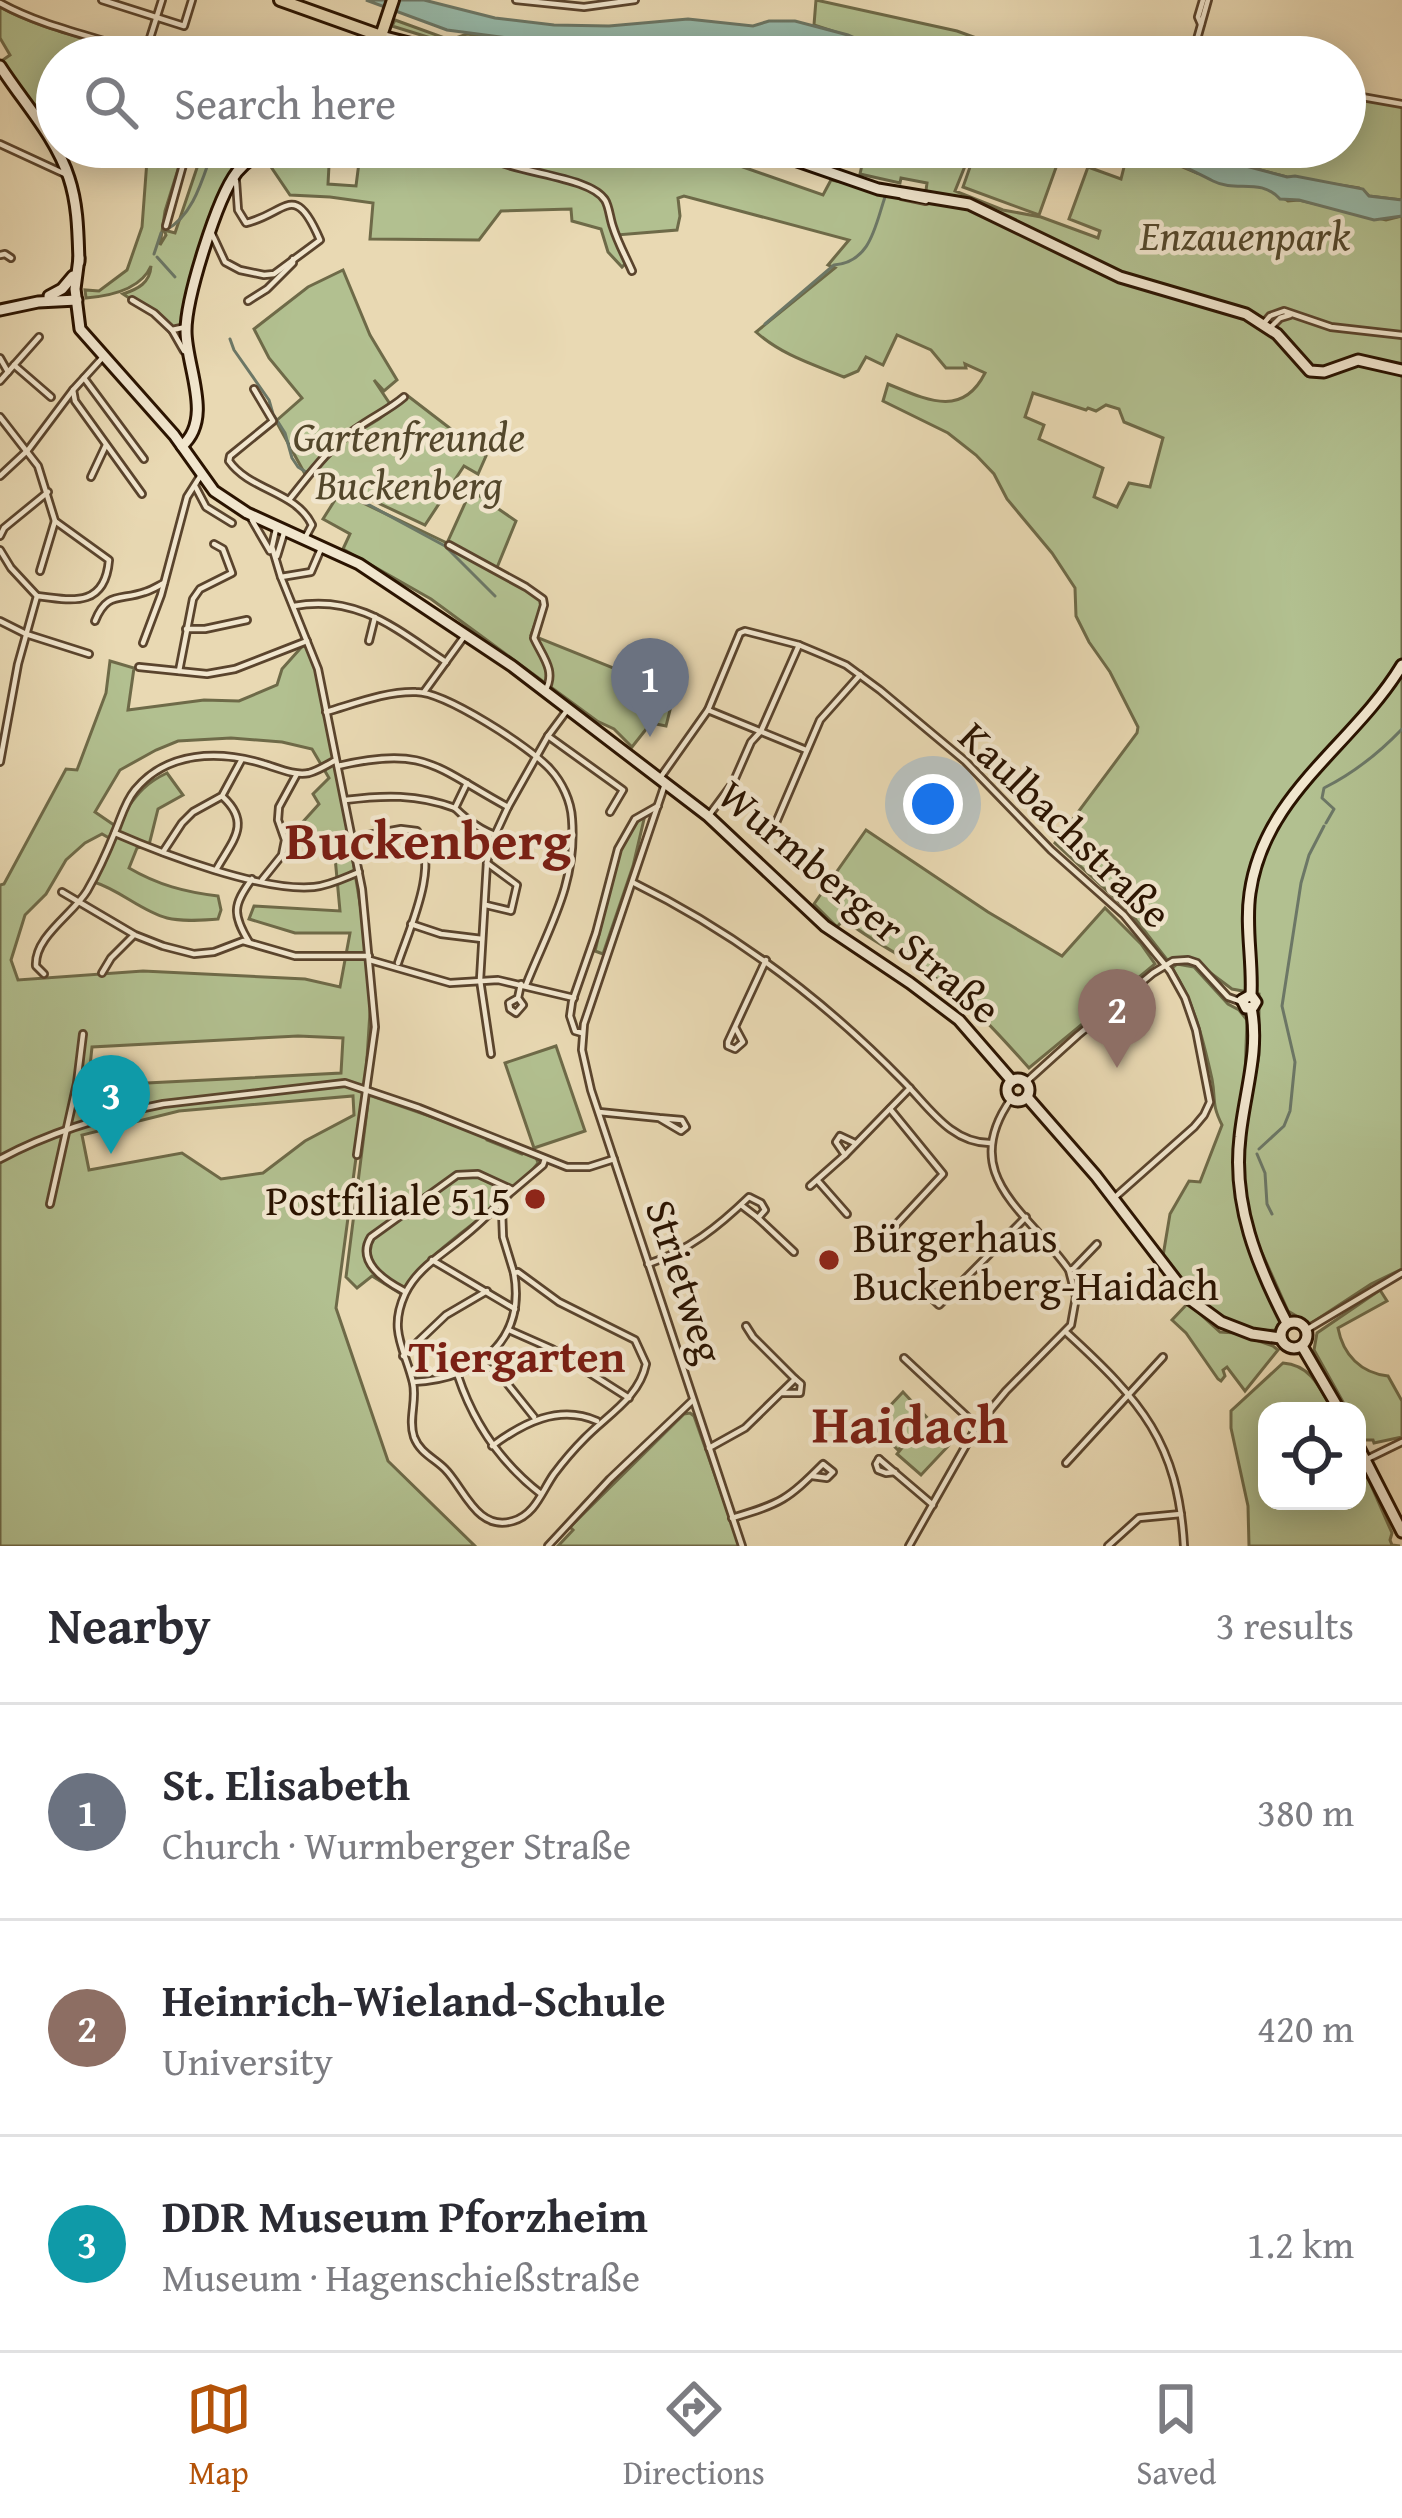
<!DOCTYPE html>
<html lang="en">
<head>
<meta charset="utf-8">
<style>
	:root { --surface:#fff; --page:#f2f2f3; --text:#2b2b33; --muted:#7c7c81; --line:#e1e1e2; --accent:#b45309 }
	body { margin:0; font-family:"Gentium Book Plus",serif; background:var(--page); color:var(--text) }
	.controls { position:absolute; right:36px; bottom:36px; display:grid; overflow:hidden; border-radius:24px; box-shadow:0 6px 30px #0003 }
	.controls button { width:108px; height:108px; display:grid; place-items:center; padding:0; border:0; border-bottom:3px solid var(--line); background:var(--surface); color:var(--text); font:60px sans-serif }
	.you { position:absolute; left:933px; top:804px; width:42px; height:42px; margin:-30px; border:9px solid #fff; border-radius:50%; background:#1a73e8; box-shadow:0 0 0 18px #1a73e833 }
	.badge { display:grid; place-items:center; width:78px; height:78px; border-radius:50%; background:var(--accent); color:#fff; font-size:39px; font-weight:700 }
	.pin { position:absolute; translate:-50% -99px; filter:drop-shadow(0 3px 6px #0008) }
	.pin::after { content:''; position:absolute; top:63px; width:42px; height:36px; background:inherit; clip-path:polygon(0 0,100% 0,50% 100%) }
	.list { margin:0; padding:0; list-style:none }
	h2 { display:flex; justify-content:space-between; align-items:center; height:156px; margin:0; padding:0 48px; font-size:51px }
	h2 small { font-size:39px; font-weight:400; color:var(--muted) }
	.list li { display:grid; grid-template-columns:78px 1fr auto; gap:36px; align-items:center; box-sizing:border-box; height:216px; padding:0 48px; border-top:3px solid var(--line) }
	.list b { display:block; font-size:45px; white-space:nowrap }
	.list p { margin:0; font-size:39px; white-space:nowrap; color:var(--muted) }
	.list em { font-size:39px; font-style:normal; color:var(--muted) }
	.icon { flex:none; width:66px; height:66px; fill:none; stroke:currentColor; stroke-width:2; stroke-linecap:round; stroke-linejoin:round }
	.map { position:relative; flex:none; width:1402px; height:1546px; overflow:hidden }
	.search { position:absolute; background:var(--surface); box-shadow:0 6px 30px #0003; left:36px; right:36px; top:36px; height:132px; display:flex; align-items:center; gap:30px; box-sizing:border-box; padding:0 42px; border-radius:66px; color:var(--muted); font-size:45px }
	.sheet { height:804px; background:var(--surface) }
	nav { display:flex; justify-content:space-around; align-items:center; box-sizing:border-box; height:168px; border-top:3px solid var(--line); background:var(--surface); font-size:33px; color:var(--muted) }
	nav a { display:grid; justify-items:center; gap:6px }
	nav .on { color:var(--accent) }
	.map>svg:first-child { display:block }
	.green { fill:#b2c090; stroke:#6e6a48; stroke-width:3; fill-rule:evenodd }
	.water { fill:#98baaa; stroke:#6c7766; stroke-width:3 }
	.lines { fill:none; stroke-linecap:round; stroke-linejoin:round }
	.stream { stroke:#6c7766; stroke-width:3 }
	.street-casing { stroke:#5a442d; stroke-width:10 }
	.secondary-casing { stroke:#2a1300; stroke-width:15 }
	.primary-casing { stroke:#2a1300; stroke-width:16 }
	.street { stroke:#f1e6ce; stroke-width:4.5 }
	.secondary { stroke:#f1e6ce; stroke-width:9 }
	.primary { stroke:#e9d9b3; stroke-width:10 }
	.poi-dot { fill:#8f2418; stroke:#f1e6ce; stroke-width:4.5 }
	.labels { text-anchor:middle; dominant-baseline:central; stroke-width:9; stroke-linejoin:round; paint-order:stroke }
	.park-label { font-size:42px; font-style:italic; fill:#53472b; stroke:#f1e6ce }
	.street-label { font-size:42px; fill:#2a1300; stroke:#f1e6ce }
	.poi-label { font-size:42px; fill:#2a1300; stroke:#f1e6ce; text-anchor:end }
	.neighbourhood-label { font-size:45px; font-weight:bold; fill:#7a1f14; stroke:#f1e6ce }
	.district-label { font-size:54px; font-weight:bold; fill:#7a1f14; stroke:#f1e6ce }
</style>
</head>
<body>
<div class="map">
<svg width="1402" height="1546" viewBox="0 0 1402 1546">
	<rect width="100%" height="100%" fill="#e9d9b3"/>
	<filter id="stains"><feTurbulence type="fractalNoise" baseFrequency=".00167" numOctaves="4"/><feColorMatrix values="0 0 0 0 .2 0 0 0 0 .09 0 0 0 0 .02 0 0 0 .5 -.17"/></filter>
	<radialGradient id="worn" r=".72"><stop offset=".6" stop-color="#630" stop-opacity="0"/><stop offset="1" stop-color="#630" stop-opacity=".3"/></radialGradient>
	<g class="green">
		<path d="M816 0 957 31 1029 57H966L957 53 884 48 814 25Z"/>
		<path d="M0 7C44 31 94 39 141 57H57V134L0 62 10 55 0 38Z"/>
		<path d="M395 20 450 40 467 34 543 45 586 47 595 44 602 45 615 55 646 57H492L392 26Z"/>
		<path d="M1351 97 1402 106V200L1369 196 1359 188 1287 177 1208 156 1189 147H1345Z"/>
		<path d="M148 147H185L165 211 160 245 166 235 164 230 175 233 204 147H268L228 182 184 325 176 329 123 294C138 289 150 283 151 266 141 289 110 296 86 298L85 290 99 291 127 270 142 227Z"/>
		<path d="M310 147H330L328 184 356 186 361 147H494L492 157 532 170 538 149 534 147H705L703 153 823 195 831 180 925 198 927 183 901 178 900 183 860 174 866 147H968L965 166 955 191 1003 210 1041 217 1098 238 1100 231 1069 219 1088 167 1121 179 1124 167 1080 147H1151L1180 166 1197 173 1270 189 1288 201 1299 200 1386 220 1402 216V1269L1371 1284 1310 1324 1288 1311 1258 1244 1246 1202 1243 1171 1246 1125 1259 1055V994L1232 989 1192 959 1168 961 1129 911 1055 843 1137 733 1138 727 1110 672 1089 642 1076 616 1075 588 1052 553 1007 499 994 474 976 455 948 433 883 401 888 384C925 399 962 419 985 373L965 364 966 368H946L931 350 897 335 883 365 866 357 858 371 844 377C812 364 782 355 756 332L835 268 828 265 849 240 684 196 678 198 680 216 677 230 616 235 626 263 622 267 608 252 601 229 572 221 571 209 501 211 479 240 370 239 373 203 330 197 290 195 263 155ZM1033 393 1086 410 1088 408 1096 411 1106 405 1119 409 1124 422 1163 438 1150 487 1129 483 1117 507 1094 497 1103 468 1039 439 1044 425 1025 417Z"/>
		<path d="M977 147H1018L1058 162 1039 215 963 187Z"/>
		<path d="M343 270 370 335 397 380 384 391 374 380 392 407 349 431 305 474 276 421 302 398 269 358 254 329 308 287Z"/>
		<path d="M408 396 486 456 478 474 464 466 425 525 312 472 348 438 379 419Z"/>
		<path d="M471 490 516 521 496 570 535 592 543 602 531 635 616 669 671 706 666 726 651 723 632 747 614 729 597 721 431 599 343 549 350 534 323 519 340 492 447 543 494 569 448 541Z"/>
		<path d="M307 641 316 670 351 849 363 922 371 996 365 1090 336 1308 388 1461 475 1546H0V885L4 884 66 769 77 770 106 693 110 661 134 668 128 710 204 700 239 701 277 685 282 669ZM231 738 282 742 312 749 329 778 313 794 319 804 301 824 335 857 340 911 254 906 249 919 295 933H350L340 987 305 979 143 971 18 980 11 960 25 915 46 894 66 860 85 843 102 834 109 838 110 846 94 882C120 890 141 911 167 918 183 922 202 920 218 919L221 910 218 896C185 892 158 885 129 868L137 848 149 845 158 809 183 795 167 773C137 787 134 802 114 825L95 812 120 770 156 750 178 741ZM298 1036 343 1038 341 1073 147 1083 131 1099 87 1095 92 1047ZM353 1096 354 1115 305 1141 263 1173 221 1179 182 1153 89 1170 82 1135 179 1111Z"/>
		<path d="M645 815 633 866 603 954 595 951C605 914 613 838 645 815Z"/>
		<path d="M866 830 988 912 1062 956 1105 908 1141 944 1155 964 1029 1068C1002 1038 974 1006 940 981 910 959 874 944 844 919L837 927 814 904Z"/>
		<path d="M1177 964 1194 967 1228 1004 1239 1010 1247 1020 1245 1076 1234 1147V1181L1241 1215 1262 1280 1281 1322 1275 1330C1227 1335 1188 1291 1163 1256L1170 1214 1189 1181 1200 1182 1222 1125C1211 1103 1216 1100 1212 1079 1203 1039 1194 1002 1172 968Z"/>
		<path d="M556 1046 585 1131 534 1148 505 1063Z"/>
		<path d="M369 1095 487 1136V1140L522 1154 525 1152 536 1157 538 1163C501 1214 435 1240 401 1294L372 1276 357 1288 346 1277Z"/>
		<path d="M1380 1290 1387 1301 1338 1328C1343 1355 1361 1373 1388 1376L1402 1401V1437L1374 1443 1373 1440H1365C1356 1431 1357 1423 1357 1411H1348L1314 1350 1317 1333Z"/>
		<path d="M1188 1303 1220 1332 1236 1333 1273 1346 1278 1350 1245 1391 1227 1367 1223 1370 1225 1376 1221 1381 1218 1379 1186 1333 1172 1320Z"/>
		<path d="M1283 1363C1311 1365 1320 1388 1333 1411H1267V1501H1357V1455L1363 1467 1361 1471 1364 1477 1367 1476 1392 1533 1390 1540 1392 1545 1400 1546H1249L1248 1506 1231 1428V1411Z"/>
		<path d="M903 1392 951 1443 921 1475 897 1454 905 1444 898 1450 872 1425Z"/>
		<path d="M690 1413 694 1416 740 1546H558L573 1530 570 1527 684 1414Z"/>
	</g>
	<g class="water">
		<path d="M366 0H424L495 18 554 25 609 26 688 19 753 26 769 21H795L848 35 884 51 940 52 961 57H843L805 45 751 40 746 49 716 57 616 54 603 44 596 42 586 45 545 43 447 30Z"/>
		<path d="M1151 147H1189L1208 156 1287 177 1295 176 1363 189 1369 196 1402 200V216L1374 220 1299 200 1280 199C1260 177 1236 193 1213 181 1192 170 1170 161 1151 147Z"/>
	</g>
	<g class="lines">
		<g class="stream">
			<path d="M166 230C195 214 203 176 214 147"/>
			<path d="M154 254 161 233"/>
			<path d="M157 257 175 277"/>
			<path d="M765 324 834 265C871 262 875 226 885 197"/>
			<path d="M230 339 234 350 269 400 273 414 285 433 292 458 298 467 306 472"/>
			<path d="M314 475 445 546 495 596"/>
			<path d="M1326 823 1334 809 1322 798 1324 788C1354 773 1378 754 1402 729"/>
			<path d="M1259 1149 1284 1126 1290 1111 1295 1062 1282 1006 1301 883 1309 855 1324 826"/>
			<path d="M1257 1154 1265 1173 1267 1204 1272 1214"/>
		</g>
		<defs>
			<g id="street">
				<path d="M102 0 184 26 192 0"/>
				<path d="M516 0 584 7 635 0"/>
				<path d="M0 3C47 29 101 37 151 57"/>
				<path d="M1201 24 1198 17 1203 0"/>
				<path d="M145 54 162 0"/>
				<path d="M1192 57 1208 0"/>
				<path d="M1345 94 1402 104"/>
				<path d="M0 144 65 174"/>
				<path d="M472 147C498 174 588 173 605 200 609 206 610 219 613 227 618 243 626 257 632 271"/>
				<path d="M1061 147 1101 161"/>
				<path d="M902 196 926 201"/>
				<path d="M166 226 188 147"/>
				<path d="M212 234 225 262 240 270 264 275 274 274 320 240C294 179 286 214 246 223L238 210 236 181"/>
				<path d="M0 255 5 254 11 258"/>
				<path d="M132 300 154 313 172 330 186 327"/>
				<path d="M248 301 267 289 293 263V259"/>
				<path d="M1264 323 1270 316 1284 311 1331 327 1402 335"/>
				<path d="M1270 328 1280 318 1290 315"/>
				<path d="M172 330 184 351"/>
				<path d="M103 357 73 390 75 401 142 494"/>
				<path d="M0 358 8 372"/>
				<path d="M14 365 51 397"/>
				<path d="M84 378 144 459"/>
				<path d="M0 381 39 337"/>
				<path d="M254 389 273 421 230 456 229 461C250 491 296 491 312 525L305 538"/>
				<path d="M0 417 38 466 55 521 109 560C105 607 74 601 37 596"/>
				<path d="M0 476 28 450 73 390"/>
				<path d="M91 477 106 445"/>
				<path d="M195 486 206 507 232 523"/>
				<path d="M289 500C310 474 328 448 356 429 372 417 389 410 404 397"/>
				<path d="M252 520 270 551"/>
				<path d="M276 529 272 547 281 577 318 669 362 889 375 1027 357 1155"/>
				<path d="M0 536 4 528 48 492"/>
				<path d="M449 545 526 587 543 599 544 605 534 638C542 656 557 671 545 691"/>
				<path d="M0 550 11 568 37 596 18 664 0 762"/>
				<path d="M277 556 284 533"/>
				<path d="M40 571 55 521"/>
				<path d="M281 577 311 572 320 551"/>
				<path d="M294 606C357 594 396 629 446 662"/>
				<path d="M0 621 26 634 89 654"/>
				<path d="M95 621C107 591 120 601 145 592 152 590 158 586 164 583"/>
				<path d="M186 629H205L247 620"/>
				<path d="M369 641 375 617"/>
				<path d="M143 643 161 595 187 497 201 475"/>
				<path d="M139 667 207 674 235 669 307 641"/>
				<path d="M179 671 193 599 200 589 232 573 223 549 214 544"/>
				<path d="M424 692 466 634"/>
				<path d="M708 710 806 750"/>
				<path d="M326 712C354 704 386 691 416 692 445 692 530 747 550 769 562 782 571 801 572 819 577 884 549 927 526 985"/>
				<path d="M548 736 623 790 610 812"/>
				<path d="M338 766C426 745 436 768 508 807"/>
				<path d="M660 778 708 710 740 633 745 631 799 645 823 655 846 665 880 690 965 761 1051 850 1124 915 1170 971 1185 998 1196 1030 1210 1102 1204 1115 1194 1127 1114 1198"/>
				<path d="M467 783 455 808C490 843 525 847 572 836"/>
				<path d="M664 787 584 1024 582 1050 591 1090 742 1546"/>
				<path d="M345 800C384 795 417 794 455 808"/>
				<path d="M710 814 733 783 751 742 761 731 799 645"/>
				<path d="M770 827 775 825 820 720 860 675"/>
				<path d="M115 833C163 854 263 892 314 887 331 885 344 878 359 872"/>
				<path d="M352 838 401 829 417 831C440 865 410 927 398 963"/>
				<path d="M163 852 182 823 193 812 222 796 242 759"/>
				<path d="M216 870C232 841 252 824 223 797"/>
				<path d="M262 880 282 855 285 840 278 820 279 807 297 774"/>
				<path d="M634 883C736 933 823 999 903 1081 928 1106 951 1144 991 1143"/>
				<path d="M62 892 135 935 163 946 194 954 214 952 243 941 295 956H369"/>
				<path d="M486 905 511 911 517 885 487 863"/>
				<path d="M411 924 441 934 482 939"/>
				<path d="M249 942C232 914 233 905 252 879"/>
				<path d="M370 960 450 983 498 980 574 998"/>
				<path d="M102 973 111 958 133 936"/>
				<path d="M44 974 36 966C34 937 73 914 87 891 98 872 107 852 115 832 121 818 125 802 135 790 167 751 219 750 264 764 278 768 294 776 309 773 317 771 327 765 334 761"/>
				<path d="M518 998 509 1003 510 1009 516 1013 523 1005 518 998 521 984"/>
				<path d="M735 1027 743 1042 735 1049 728 1046V1042L766 960"/>
				<path d="M582 1033 575 1031 570 1016 572 1002 596 933 618 849 635 819 658 806"/>
				<path d="M491 1054 480 980 487 862 495 835 508 807 548 736 568 709"/>
				<path d="M1026 1082 1078 1035 1153 973 1173 961 1188 960 1197 963 1228 997 1242 1002"/>
				<path d="M599 1112 659 1118 681 1131 686 1127 682 1120 659 1118"/>
				<path d="M855 1143 840 1136 836 1142 845 1155 910 1088"/>
				<path d="M0 1159C50 1132 107 1115 163 1104L345 1083 419 1108 567 1167H589L614 1159"/>
				<path d="M818 1181 847 1214"/>
				<path d="M810 1186 845 1155"/>
				<path d="M50 1204 77 1083 83 1034"/>
				<path d="M499 1204 502 1210 503 1237 514 1273 518 1272 559 1302 635 1340 646 1364C639 1398 607 1415 584 1439 573 1450 563 1462 554 1474 542 1491 535 1515 513 1521 477 1532 464 1488 445 1469 434 1458 420 1453 414 1437 408 1419 417 1401 413 1383 405 1349 388 1331 405 1294 417 1268 442 1255 463 1237 480 1224 495 1208 510 1193L543 1165 545 1159"/>
				<path d="M758 1218 794 1252"/>
				<path d="M884 1246 880 1242 943 1174 890 1109"/>
				<path d="M432 1260 515 1309"/>
				<path d="M648 1264C688 1251 719 1226 749 1197L761 1203 765 1210 758 1218 741 1205"/>
				<path d="M1069 1270 1073 1269 1097 1244"/>
				<path d="M404 1291C383 1280 356 1261 371 1237L457 1175 478 1174 513 1190"/>
				<path d="M952 1292 939 1305 932 1298 937 1292H952L1026 1217"/>
				<path d="M509 1330 552 1349 629 1398"/>
				<path d="M1306 1330 1402 1273"/>
				<path d="M1067 1333C1141 1401 1178 1442 1184 1546"/>
				<path d="M403 1356 446 1315 487 1291"/>
				<path d="M904 1358 977 1426"/>
				<path d="M480 1362 502 1377 534 1417"/>
				<path d="M458 1376C474 1424 501 1463 541 1494"/>
				<path d="M413 1382C477 1379 526 1341 514 1273"/>
				<path d="M782 1393H800L801 1384 795 1379"/>
				<path d="M492 1446C523 1423 559 1404 597 1421"/>
				<path d="M709 1448 745 1428 795 1379 753 1337 746 1326"/>
				<path d="M879 1459 933 1505"/>
				<path d="M879 1459 876 1464 878 1470 886 1473 895 1472"/>
				<path d="M1365 1460 1402 1442"/>
				<path d="M1066 1463 1163 1357"/>
				<path d="M732 1518C782 1503 787 1500 823 1464L833 1472 827 1478 812 1476"/>
				<path d="M548 1546 610 1479 693 1400"/>
				<path d="M909 1546 977 1426 1006 1391 1071 1325 1076 1297 1069 1270C1028 1211 957 1176 1011 1099"/>
				<path d="M1108 1546 1139 1518 1181 1514"/>
			</g>
			<g id="secondary">
				<path d="M381 36 465 57"/>
				<path d="M0 66C23 102 56 137 69 178 78 205 78 234 79 262"/>
				<path d="M757 147 878 189 969 204 1120 277 1246 314 1277 334 1310 371 1324 372 1358 360 1402 370"/>
				<path d="M79 258 75 289 80 329 174 435 214 491 247 513 359 564 512 666 708 816 825 926 910 983 959 1020 1012 1081"/>
				<path d="M49 296 62 289 73 276"/>
				<path d="M0 310 38 302 77 300"/>
				<path d="M182 446C214 418 186 367 186 331 186 298 217 198 237 172 248 159 260 152 276 147"/>
				<path d="M1251 995 1242 1000 1246 1008 1253 1007 1256 1002 1251 995C1253 961 1245 927 1250 893 1264 793 1353 746 1402 665"/>
				<path d="M1251 1008C1260 1050 1244 1095 1240 1137 1232 1204 1257 1265 1287 1323"/>
				<circle cx="1018" cy="1090" r="11"/>
				<path d="M1027 1097 1096 1176 1191 1300 1221 1322 1252 1334 1280 1338"/>
				<circle cx="1294" cy="1335" r="13"/>
				<path d="M1302 1346 1340 1411"/>
				<path d="M1357 1444 1402 1532"/>
			</g>
			<path id="primary" d="M280 0 381 36 393 0"/>
		</defs>
		<use href="#street" class="street-casing"/>
		<use href="#secondary" class="secondary-casing"/>
		<use href="#primary" class="primary-casing"/>
		<use href="#street" class="street"/>
		<use href="#secondary" class="secondary"/>
		<use href="#primary" class="primary"/>
	</g>
	<g class="poi-dot">
		<circle cx="535" cy="1199" r="12"/>
		<circle cx="829" cy="1260" r="12"/>
	</g>
	<g class="labels">
		<g class="park-label">
			<text x="1245" y="234">Enzauenpark</text>
			<text x="409" y="435">Gartenfreunde<tspan x="409" dy="48">Buckenberg</tspan></text>
		</g>
		<g class="street-label">
			<text transform="translate(1066 824) rotate(44)">Kaulbachstraße</text>
			<text transform="translate(860 901) rotate(40)">Wurmberger Straße</text>
			<text transform="translate(686 1281) rotate(72)">Strietweg</text>
		</g>
		<g class="poi-label">
			<text x="511" y="1199">Postfiliale 515</text>
			<text x="853" y="1236" text-anchor="start">Bürgerhaus<tspan x="853" dy="48">Buckenberg-Haidach</tspan></text>
		</g>
		<g class="neighbourhood-label">
			<text x="517" y="1355">Tiergarten</text>
		</g>
		<g class="district-label">
			<text x="428" y="839">Buckenberg</text>
			<text x="910" y="1423">Haidach</text>
		</g>
	</g>
	<rect width="100%" height="100%" filter="url(#stains)"/>
	<rect width="100%" height="100%" fill="url(#worn)"/>
</svg>
<div class="controls">
<button><svg class="icon" aria-label="locate" viewBox="0 0 24 24"><circle cx="12" cy="12" r="6"/><path d="M12 2v4M12 18v4M2 12h4M18 12h4"/></svg></button>
</div>
<div class="you"></div>
<div class="pin badge" style="left:650px;top:737px;background:#6b7280">1</div>
<div class="pin badge" style="left:1117px;top:1068px;background:#8d6e63">2</div>
<div class="pin badge" style="left:111px;top:1154px;background:#0f9aa8">3</div>
<div class="search"><svg class="icon" aria-label="search" viewBox="0 0 24 24"><circle cx="10" cy="10" r="6"/><path d="M15 15l6 6"/></svg>Search here</div>
</div>
<section class="sheet">
<h2>Nearby<small>3 results</small></h2>
<ul class="list">
<li><span class="badge" style="background:#6b7280">1</span><div><b>St. Elisabeth</b><p>Church · Wurmberger Straße</p></div><em>380 m</em></li>
<li><span class="badge" style="background:#8d6e63">2</span><div><b>Heinrich-Wieland-Schule</b><p>University</p></div><em>420 m</em></li>
<li><span class="badge" style="background:#0f9aa8">3</span><div><b>DDR Museum Pforzheim</b><p>Museum · Hagenschießstraße</p></div><em>1.2 km</em></li>
</ul>
</section>
<nav>
<a class="on"><svg class="icon" aria-label="map" viewBox="0 0 24 24"><path d="M3 6l6-2 6 2 6-2v14l-6 2-6-2-6 2zM9 4v14M15 6v14"/></svg>Map</a>
<a><svg class="icon" aria-label="directions" viewBox="0 0 24 24"><path d="M12 3l9 9-9 9-9-9zM9 14v-3h6M13 9l2 2-2 2"/></svg>Directions</a>
<a><svg class="icon" aria-label="saved" viewBox="0 0 24 24"><path d="M7 4h10v16l-5-4-5 4z"/></svg>Saved</a>
</nav>
</body>
</html>
